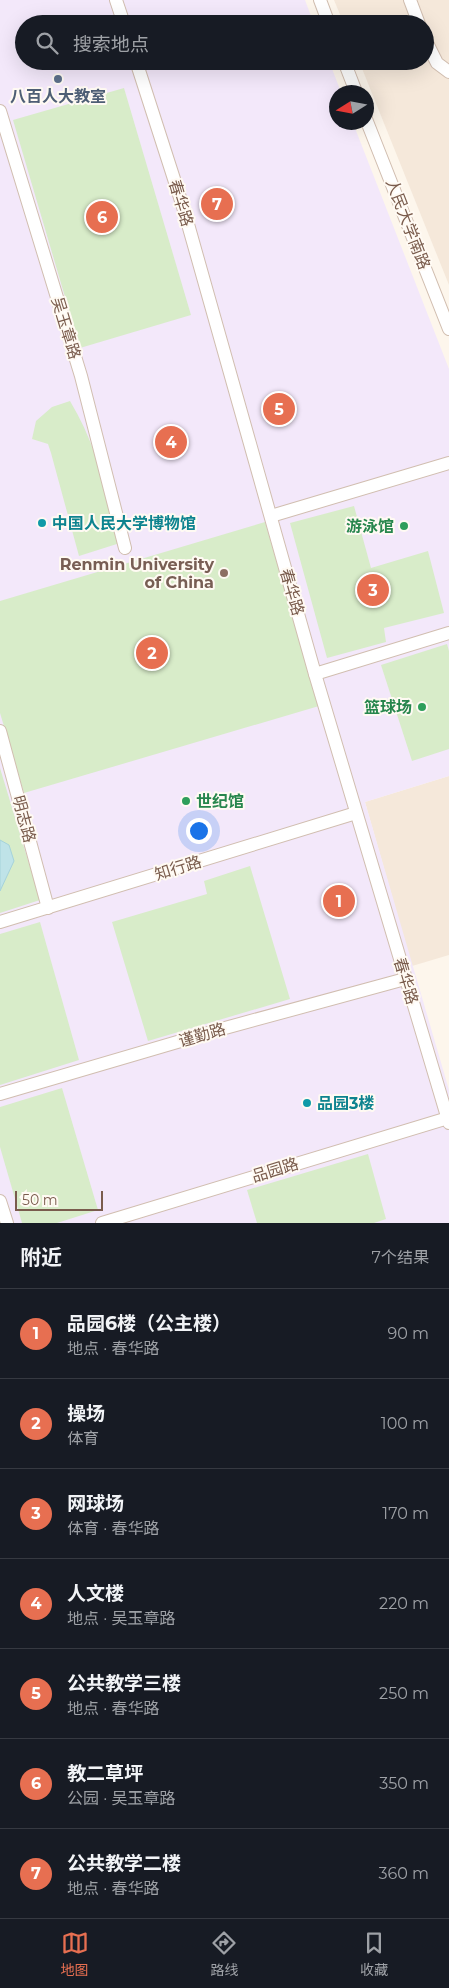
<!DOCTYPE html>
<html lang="zh">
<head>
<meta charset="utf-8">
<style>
	:root { --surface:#171b24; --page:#242831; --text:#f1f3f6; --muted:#9ea1a6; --line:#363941; --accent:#e76f51 }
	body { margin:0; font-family:Montserrat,"Noto Sans SC",sans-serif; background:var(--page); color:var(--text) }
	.compass { position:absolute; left:329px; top:85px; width:45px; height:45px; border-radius:50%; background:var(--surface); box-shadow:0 5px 20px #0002; rotate:259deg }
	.scale { position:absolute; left:15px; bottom:12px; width:88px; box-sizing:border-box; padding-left:5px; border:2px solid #7a5c4d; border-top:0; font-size:14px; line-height:18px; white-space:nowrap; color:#7a5c4d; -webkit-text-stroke:4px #fffaf3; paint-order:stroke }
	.you { position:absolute; left:198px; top:830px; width:18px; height:18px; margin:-12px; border:4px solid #fff; border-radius:50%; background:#1a73e8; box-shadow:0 0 0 8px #1a73e833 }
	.badge { display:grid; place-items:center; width:32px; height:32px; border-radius:50%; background:var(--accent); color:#fff; font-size:16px; font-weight:700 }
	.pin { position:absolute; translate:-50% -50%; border:2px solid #fff; box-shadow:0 1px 5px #0006 }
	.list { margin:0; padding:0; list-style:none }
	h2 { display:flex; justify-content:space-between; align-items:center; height:65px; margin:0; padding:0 20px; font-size:21px }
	h2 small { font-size:16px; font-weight:400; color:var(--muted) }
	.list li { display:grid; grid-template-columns:32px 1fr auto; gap:15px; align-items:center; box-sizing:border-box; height:90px; padding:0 20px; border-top:1px solid var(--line) }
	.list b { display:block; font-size:19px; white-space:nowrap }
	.list p { margin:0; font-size:16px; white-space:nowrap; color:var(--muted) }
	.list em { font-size:16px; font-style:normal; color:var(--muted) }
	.icon { flex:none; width:28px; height:28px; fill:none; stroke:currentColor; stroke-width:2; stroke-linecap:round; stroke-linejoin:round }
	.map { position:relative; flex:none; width:449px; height:1223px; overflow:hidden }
	.search { position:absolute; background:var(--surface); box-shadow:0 5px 20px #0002; left:15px; right:15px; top:15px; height:55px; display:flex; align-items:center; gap:12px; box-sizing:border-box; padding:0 18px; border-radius:28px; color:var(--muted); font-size:19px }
	.sheet { height:695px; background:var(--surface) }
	nav { display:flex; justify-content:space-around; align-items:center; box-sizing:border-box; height:70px; border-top:1px solid var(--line); background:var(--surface); font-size:14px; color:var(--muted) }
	nav a { display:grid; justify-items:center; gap:2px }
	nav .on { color:var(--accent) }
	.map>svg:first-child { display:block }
	.residential { fill:#f5e8da }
	.education { fill:#f3e8fa }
	.green { fill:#d8ecc9 }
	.water { fill:#bfe3e8; stroke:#a5d3da }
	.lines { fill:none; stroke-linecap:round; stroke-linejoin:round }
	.street-casing { stroke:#d1beb0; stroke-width:14 }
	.street { stroke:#fff; stroke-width:12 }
	.service-dot { fill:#5c6f8a; stroke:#fffaf3; stroke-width:2 }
	.culture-dot { fill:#0f9aa8; stroke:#fffaf3; stroke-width:2 }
	.leisure-dot { fill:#2e9e5b; stroke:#fffaf3; stroke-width:2 }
	.education-dot { fill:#8d6e63; stroke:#fffaf3; stroke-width:2 }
	.labels { text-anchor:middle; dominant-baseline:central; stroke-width:4; stroke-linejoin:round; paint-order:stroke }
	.service-label { font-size:16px; font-weight:bold; fill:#4e5e75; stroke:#fffaf3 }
	.street-label { font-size:16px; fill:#7a5c4d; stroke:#fffaf3 }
	.culture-label { font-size:16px; font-weight:bold; fill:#0d838f; stroke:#fffaf3; text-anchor:start }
	.leisure-label { font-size:16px; font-weight:bold; fill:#27864d; stroke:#fffaf3; text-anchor:end }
	.education-label { font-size:16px; font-weight:bold; fill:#785e54; stroke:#fffaf3; text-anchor:end }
</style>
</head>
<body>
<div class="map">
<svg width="449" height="1223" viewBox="0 0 449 1223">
	<rect width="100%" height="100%" fill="#fdf6ec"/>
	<g class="residential">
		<path d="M334 0H449V285L359 61H425V24H344Z"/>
		<path d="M449 776V955L412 966 365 802Z"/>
	</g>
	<path class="education" d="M0 0H305L314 24H24V61H329L341 92H336V122L353 123 449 369V776L365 802 449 1090V1223H0Z"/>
	<g class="green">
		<path d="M124 88 191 315 80 348 13 120Z"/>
		<path d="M70 401C98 447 106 493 120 543L79 556 51 453 48 444 32 439 36 421 52 407Z"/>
		<path d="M354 506 371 568 428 551 444 613 384 628 386 642 327 658 290 523Z"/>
		<path d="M265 522 319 706 24 793 0 713V601Z"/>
		<path d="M447 644 449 651V749L412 761 381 665Z"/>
		<path d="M0 768 40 900 0 913Z"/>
		<path d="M250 866 290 999 148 1041 112 922 207 894 204 881Z"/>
		<path d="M40 922 79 1060 0 1085V934Z"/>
		<path d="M62 1088 98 1210 57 1223H22L0 1147V1107Z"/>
		<path d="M368 1154 386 1219 374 1223H257L247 1190Z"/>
	</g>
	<path class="water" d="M0 840 9 845 14 861 0 891Z"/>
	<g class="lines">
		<defs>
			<g id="street">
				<path d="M116 0 124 24"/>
				<path d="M320 0 329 24"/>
				<path d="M410 0 419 24"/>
				<path d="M425 39 437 63 449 72"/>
				<path d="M136 61 184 210 315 674 449 1123"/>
				<path d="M344 61 356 92"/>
				<path d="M0 111 81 376 125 548"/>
				<path d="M366 119 449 329"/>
				<path d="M271 516 449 463"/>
				<path d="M315 674 449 633"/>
				<path d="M0 731 48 908"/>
				<path d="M0 922 356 813"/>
				<path d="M0 1094 225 1028 405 979"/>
				<path d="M0 1201 7 1223"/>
				<path d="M102 1223 448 1118"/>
			</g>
		</defs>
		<use href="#street" class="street-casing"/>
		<use href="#street" class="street"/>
	</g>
	<circle class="service-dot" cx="58" cy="79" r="5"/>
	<g class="culture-dot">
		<circle cx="42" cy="523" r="5"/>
		<circle cx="307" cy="1103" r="5"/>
	</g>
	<g class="leisure-dot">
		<circle cx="404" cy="526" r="5"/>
		<circle cx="422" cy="707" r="5"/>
		<circle cx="186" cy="801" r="5"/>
	</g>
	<circle class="education-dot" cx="224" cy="573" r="5"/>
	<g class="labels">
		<g class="service-label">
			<text x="58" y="96">八百人大教室</text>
		</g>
		<g class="street-label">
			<text transform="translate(181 203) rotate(73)">春华路</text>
			<text transform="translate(408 224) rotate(69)">人民大学南路</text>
			<text transform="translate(66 328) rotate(73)">吴玉章路</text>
			<text transform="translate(292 592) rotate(74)">春华路</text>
			<text transform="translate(24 819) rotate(75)">明志路</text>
			<text transform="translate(178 868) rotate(-17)">知行路</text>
			<text transform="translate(406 981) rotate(73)">春华路</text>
			<text transform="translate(202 1035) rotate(-16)">谨勤路</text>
			<text transform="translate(275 1170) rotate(-17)">品园路</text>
		</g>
		<g class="culture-label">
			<text x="52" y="523">中国人民大学博物馆</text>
			<text x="317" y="1103">品园3楼</text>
		</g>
		<g class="leisure-label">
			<text x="394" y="526">游泳馆</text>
			<text x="412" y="707">篮球场</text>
			<text x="196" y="801" text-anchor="start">世纪馆</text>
		</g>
		<g class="education-label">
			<text x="214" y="564">Renmin University<tspan x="214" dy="18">of China</tspan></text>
		</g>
	</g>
</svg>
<svg class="compass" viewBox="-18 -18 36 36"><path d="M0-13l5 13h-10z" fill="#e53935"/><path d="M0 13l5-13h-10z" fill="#9ea1a6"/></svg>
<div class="scale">50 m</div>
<div class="you"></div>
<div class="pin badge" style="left:339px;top:901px">1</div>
<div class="pin badge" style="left:152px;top:653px">2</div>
<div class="pin badge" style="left:373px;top:590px">3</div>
<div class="pin badge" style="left:171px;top:442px">4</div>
<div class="pin badge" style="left:279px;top:409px">5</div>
<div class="pin badge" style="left:102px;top:217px">6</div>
<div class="pin badge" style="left:217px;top:204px">7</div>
<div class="search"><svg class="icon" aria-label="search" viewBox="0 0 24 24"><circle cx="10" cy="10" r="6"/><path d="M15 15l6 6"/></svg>搜索地点</div>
</div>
<section class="sheet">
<h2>附近<small>7个结果</small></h2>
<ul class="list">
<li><span class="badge">1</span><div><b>品园6楼（公主楼）</b><p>地点 · 春华路</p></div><em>90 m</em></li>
<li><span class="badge">2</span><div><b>操场</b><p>体育</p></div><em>100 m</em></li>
<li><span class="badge">3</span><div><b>网球场</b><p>体育 · 春华路</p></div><em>170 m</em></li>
<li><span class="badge">4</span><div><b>人文楼</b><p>地点 · 吴玉章路</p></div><em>220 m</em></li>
<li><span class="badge">5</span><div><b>公共教学三楼</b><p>地点 · 春华路</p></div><em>250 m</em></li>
<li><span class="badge">6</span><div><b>教二草坪</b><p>公园 · 吴玉章路</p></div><em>350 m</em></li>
<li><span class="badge">7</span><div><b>公共教学二楼</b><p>地点 · 春华路</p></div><em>360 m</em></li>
</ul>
</section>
<nav>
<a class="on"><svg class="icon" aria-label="map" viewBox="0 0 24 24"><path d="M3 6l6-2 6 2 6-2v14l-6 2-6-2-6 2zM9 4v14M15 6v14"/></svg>地图</a>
<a><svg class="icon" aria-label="directions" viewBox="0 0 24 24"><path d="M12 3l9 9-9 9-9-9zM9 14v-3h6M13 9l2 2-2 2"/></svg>路线</a>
<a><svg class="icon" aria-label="saved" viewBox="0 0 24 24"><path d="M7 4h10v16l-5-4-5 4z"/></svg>收藏</a>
</nav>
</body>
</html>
